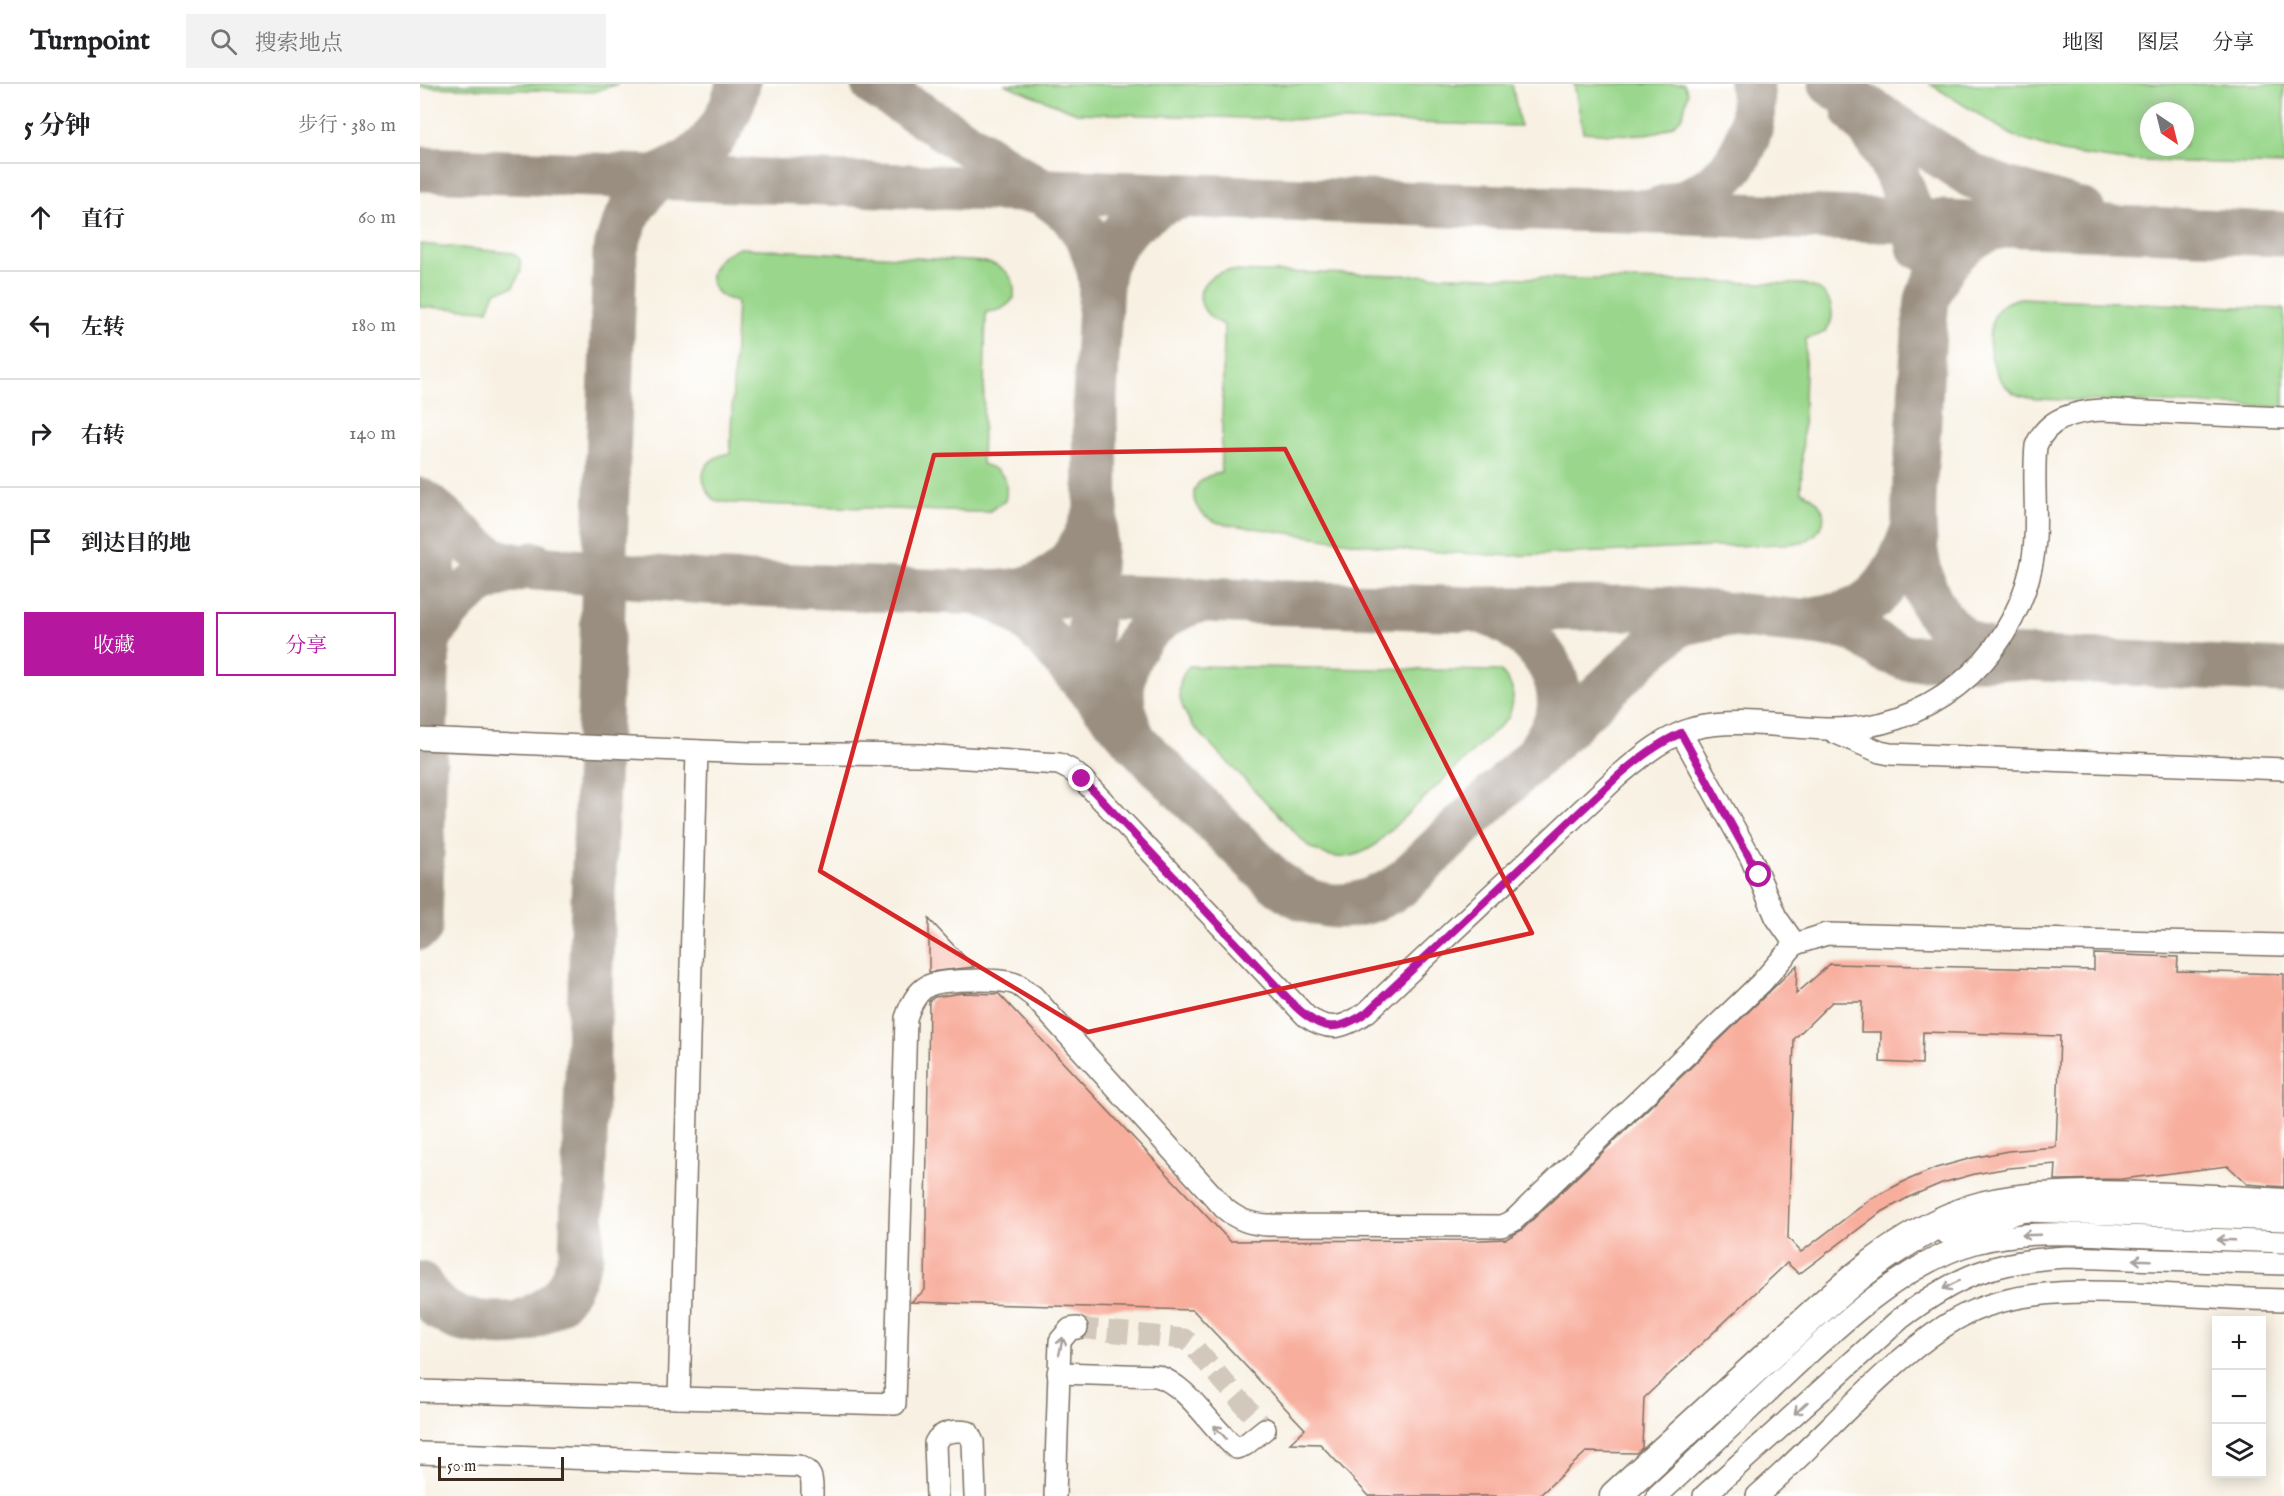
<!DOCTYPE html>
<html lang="zh">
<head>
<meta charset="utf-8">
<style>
	:root { --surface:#fff; --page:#f2f2f2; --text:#202124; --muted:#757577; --line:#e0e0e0; --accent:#b5179e }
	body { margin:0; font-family:"IM FELL English","Noto Serif SC",serif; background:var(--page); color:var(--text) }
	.controls { position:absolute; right:18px; bottom:18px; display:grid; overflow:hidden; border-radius:0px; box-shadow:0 3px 15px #0003 }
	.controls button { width:54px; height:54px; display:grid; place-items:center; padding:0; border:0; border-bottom:2px solid var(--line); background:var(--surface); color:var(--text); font:30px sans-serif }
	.compass { position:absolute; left:1720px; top:18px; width:54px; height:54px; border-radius:50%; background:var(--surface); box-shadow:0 3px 15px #0003; rotate:145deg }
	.scale { position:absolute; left:18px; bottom:15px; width:126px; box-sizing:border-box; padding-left:6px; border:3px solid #3b2a1e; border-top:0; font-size:16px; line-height:21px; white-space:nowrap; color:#3b2a1e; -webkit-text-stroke:4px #fff; paint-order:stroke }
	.stop { position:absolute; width:18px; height:18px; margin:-14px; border:4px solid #b5179e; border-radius:50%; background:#fff }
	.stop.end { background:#b5179e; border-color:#fff; box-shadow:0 2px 6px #0008 }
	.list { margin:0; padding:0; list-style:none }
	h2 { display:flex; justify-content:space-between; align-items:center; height:78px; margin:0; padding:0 24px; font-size:26px }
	h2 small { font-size:20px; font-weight:400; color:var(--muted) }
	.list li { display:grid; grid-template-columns:39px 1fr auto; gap:18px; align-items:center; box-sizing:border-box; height:108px; padding:0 24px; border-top:2px solid var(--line) }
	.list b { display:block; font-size:22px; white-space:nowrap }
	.list em { font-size:20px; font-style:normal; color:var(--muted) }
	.actions { display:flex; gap:12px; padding:18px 24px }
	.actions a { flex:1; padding:14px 0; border:2px solid var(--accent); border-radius:0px; text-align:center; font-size:21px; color:var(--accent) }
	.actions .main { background:var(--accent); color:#fff }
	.icon { flex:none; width:33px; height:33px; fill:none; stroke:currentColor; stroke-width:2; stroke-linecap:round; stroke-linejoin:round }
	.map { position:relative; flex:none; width:1864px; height:1412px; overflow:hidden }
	header { display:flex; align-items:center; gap:36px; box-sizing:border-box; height:84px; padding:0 30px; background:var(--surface); border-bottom:2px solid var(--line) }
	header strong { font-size:28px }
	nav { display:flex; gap:33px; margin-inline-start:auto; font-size:21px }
	.search { width:420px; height:54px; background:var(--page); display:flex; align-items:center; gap:15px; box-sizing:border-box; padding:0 21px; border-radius:0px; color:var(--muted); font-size:22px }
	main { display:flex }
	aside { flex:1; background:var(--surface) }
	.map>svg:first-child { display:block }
	.green { fill:#9ad78c; stroke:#6a8055; stroke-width:1.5; fill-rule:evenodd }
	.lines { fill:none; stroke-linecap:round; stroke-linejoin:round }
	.taxiway { stroke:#9a8e80; stroke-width:45 }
	.building { fill:#f8ae9d; fill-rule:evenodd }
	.minor-tunnel { stroke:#d2c9bc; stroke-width:21; stroke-dasharray:21 10; stroke-linecap:butt }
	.minor-casing { stroke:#7d7063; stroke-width:24 }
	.highway-casing { stroke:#7d7063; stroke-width:33 }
	.minor { stroke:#fff; stroke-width:21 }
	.highway { stroke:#fff; stroke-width:30 }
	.oneway { stroke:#a79f9a }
	.route { stroke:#b5179e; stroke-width:8 }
	.marked { fill:none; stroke:#d62828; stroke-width:4.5; stroke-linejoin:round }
</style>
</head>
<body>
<header>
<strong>Turnpoint</strong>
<div class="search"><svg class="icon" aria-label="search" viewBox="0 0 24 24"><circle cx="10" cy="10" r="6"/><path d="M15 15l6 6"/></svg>搜索地点</div>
<nav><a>地图</a><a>图层</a><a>分享</a></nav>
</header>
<main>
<aside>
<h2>5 分钟<small>步行 · 380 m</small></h2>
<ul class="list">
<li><svg class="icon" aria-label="ahead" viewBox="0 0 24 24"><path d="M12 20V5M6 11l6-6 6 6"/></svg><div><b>直行</b></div><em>60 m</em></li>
<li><svg class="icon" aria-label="left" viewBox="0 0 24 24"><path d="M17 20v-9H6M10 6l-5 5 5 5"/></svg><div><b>左转</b></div><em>180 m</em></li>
<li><svg class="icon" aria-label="right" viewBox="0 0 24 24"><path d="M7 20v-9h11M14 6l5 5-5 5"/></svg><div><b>右转</b></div><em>140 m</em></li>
<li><svg class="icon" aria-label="arrive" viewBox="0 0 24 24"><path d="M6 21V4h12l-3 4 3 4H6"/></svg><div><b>到达目的地</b></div></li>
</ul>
<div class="actions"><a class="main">收藏</a><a>分享</a></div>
</aside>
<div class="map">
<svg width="1864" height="1412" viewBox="0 0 1864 1412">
	<rect width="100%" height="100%" fill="#fff"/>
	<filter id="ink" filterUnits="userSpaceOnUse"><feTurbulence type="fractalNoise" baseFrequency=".0167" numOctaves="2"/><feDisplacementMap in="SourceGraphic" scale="12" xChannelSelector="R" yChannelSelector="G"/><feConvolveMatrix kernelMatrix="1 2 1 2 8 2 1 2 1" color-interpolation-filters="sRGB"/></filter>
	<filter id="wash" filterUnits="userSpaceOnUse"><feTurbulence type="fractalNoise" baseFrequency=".008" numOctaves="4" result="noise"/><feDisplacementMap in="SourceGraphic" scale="24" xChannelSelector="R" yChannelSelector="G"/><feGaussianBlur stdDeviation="1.35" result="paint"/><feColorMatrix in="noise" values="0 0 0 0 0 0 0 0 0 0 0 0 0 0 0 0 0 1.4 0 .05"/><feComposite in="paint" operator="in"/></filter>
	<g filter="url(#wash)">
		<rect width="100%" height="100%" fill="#f8f1e3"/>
		<g class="green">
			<path d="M0 0H198L173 8 0 3Z"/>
			<path d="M584 0H1092L1100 42 657 29Z"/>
			<path d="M1154 0H1264L1268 9C1266 16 1265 26 1262 32 1245 59 1190 49 1163 48Z"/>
			<path d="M1510 0H1864V81L1697 76 1642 68 1595 53ZM1729 27H1765V63H1729Z"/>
			<path d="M0 160 93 169 100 175 101 187 93 203 75 208 68 226 0 223Z"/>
			<path d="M320 164 565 178C586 182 596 193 594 214 585 225 579 227 566 228L562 380C582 386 590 394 585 417L568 428H553L312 419 294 416C275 394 281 375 310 369L317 217C311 216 303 214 299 210 279 191 300 169 320 164Z"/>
			<path d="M806 187 1383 200C1389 202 1396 203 1401 207 1413 216 1417 237 1404 248 1399 252 1392 253 1386 255L1381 407C1410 419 1412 445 1382 459L1091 472 984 466 799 439C765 427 765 393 801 389L804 241C773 229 771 195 806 187Z"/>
			<path d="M1600 214 1864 225V323L1617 315C1609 314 1601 313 1594 309 1569 294 1559 240 1583 221 1588 217 1594 216 1600 214Z"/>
			<path d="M769 582 1080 587C1096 603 1095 612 1089 633L954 762C929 777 915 777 889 763L773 642C760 623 752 602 769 582Z"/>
		</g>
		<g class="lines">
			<g class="taxiway">
				<path d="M453 0 621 107 650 129 669 155 679 186 681 201"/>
				<path d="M1411 0 1552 92 1587 105 1663 127"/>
				<path d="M1434 27C1469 63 1490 114 1499 163"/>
				<path d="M0 85 1864 150"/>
				<path d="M1242 124C1303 111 1342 63 1331 0"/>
				<path d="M0 416C27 432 46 461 73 475 83 480 95 481 105 483L284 498 478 506 1052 525 1242 524 1424 542 1441 549 1463 565 1486 574 1586 573 1864 587"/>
				<path d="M676 427C661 468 643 500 594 507 581 508 566 507 552 508 605 521 621 549 654 587 674 610 694 633 714 656 759 704 807 749 853 795 894 829 932 830 978 803L1224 569 1259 540 1296 532"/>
				<path d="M0 436 15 461 8 556 0 844"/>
				<path d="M1056 526C1099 537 1144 578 1139 626 1137 640 1128 653 1121 664"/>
				<path d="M1389 536C1401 533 1414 532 1426 529 1465 517 1481 479 1493 445"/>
				<path d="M8 556C21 534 37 512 60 499 76 489 96 486 114 480"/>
				<path d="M1584 573C1568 567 1551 563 1538 552 1481 504 1494 418 1498 353 1501 308 1502 262 1507 216 1518 182 1547 145 1586 142"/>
				<path d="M681 615 671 591 669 559 676 427 675 313 681 201 684 182 690 169 699 154 712 139 739 120 763 112"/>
				<path d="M712 651C684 589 719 533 781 516"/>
				<path d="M0 1200C8 1215 21 1228 37 1234 50 1239 83 1241 97 1239 109 1236 128 1225 138 1217 150 1205 155 1188 161 1172L195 169C201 141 215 112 238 94 248 87 260 82 270 76 297 57 311 31 318 0"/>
			</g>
		</g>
		<g id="blocks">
			<g class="building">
				<path d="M509 835 554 883 509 888Z"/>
				<path d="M1674 870 1758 873 1757 887 1864 890V1103L1827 1100 1808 1082 1702 1095 1635 1096 1636 1080 1589 1084 1555 1090 1522 1099 1489 1113 1460 1129 1379 1190 1367 1179 1224 1314 1222 1364 1216 1369 1166 1368 1119 1412H949L900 1360 870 1359 885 1345 773 1226 491 1218 505 1206 509 917 515 913 542 909 579 910 810 1157 1060 1156 1086 1155 1102 1146 1377 881 1376 910 1410 880 1674 886ZM1412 918H1442L1441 948H1461L1460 978 1502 980 1503 948 1640 952 1636 1063 1588 1067 1552 1074 1516 1084 1483 1098 1451 1115 1381 1168 1368 1154 1374 955Z"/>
			</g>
		</g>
	</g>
	<g filter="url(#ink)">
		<use href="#blocks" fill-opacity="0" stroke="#7d7063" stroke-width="1.5"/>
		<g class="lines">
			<path class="minor-tunnel" d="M657 1244 764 1255 771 1260 845 1345"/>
			<defs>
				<g id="minor">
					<path d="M1414 648 1460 668 1470 670 1864 685"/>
					<path d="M1261 649 1331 774 1356 833 1375 860"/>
					<path d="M0 655 330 669 500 671 639 680 651 686 662 695 886 932C910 949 924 944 947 928L1198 692C1221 673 1245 652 1275 644 1318 634 1363 644 1407 645 1505 648 1589 580 1611 484 1620 445 1612 402 1616 362 1627 334 1654 328 1681 326L1864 334"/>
					<path d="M1526 1149 1605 1127 1864 1136"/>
					<path d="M638 1289 737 1292C769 1302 790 1343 816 1364L825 1361 845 1345"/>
					<path d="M0 1307 475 1320 486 934C490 922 497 906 510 901 526 895 583 894 598 901 603 904 608 909 613 912L804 1124C818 1136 830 1140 848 1141L1081 1142 1093 1137 1341 899 1375 860 1407 850 1864 861"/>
					<path d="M259 1314 277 667"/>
					<path d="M0 1369 378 1382C394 1388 392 1397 392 1412"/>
					<path d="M517 1412 515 1359C521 1347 536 1346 548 1348L553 1358 555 1412"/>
					<path d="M635 1412 640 1257 650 1245 657 1244"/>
					<path d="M1237 1412C1276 1376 1315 1339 1353 1303 1408 1251 1481 1179 1555 1159 1604 1146 1655 1150 1705 1152 1758 1154 1811 1156 1864 1158"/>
					<path d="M1284 1412 1480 1235C1538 1191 1574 1177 1647 1173L1864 1180"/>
					<path d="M1337 1412C1400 1358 1457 1287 1525 1242 1580 1205 1652 1207 1715 1209 1764 1211 1814 1215 1864 1216"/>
				</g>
				<path id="highway" d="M1195 1412C1245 1366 1296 1320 1346 1274 1408 1217 1470 1154 1551 1126 1588 1114 1630 1113 1669 1112 1734 1112 1799 1116 1864 1120"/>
			</defs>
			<use href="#minor" class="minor-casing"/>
			<use href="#highway" class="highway-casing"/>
			<use href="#minor" class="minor"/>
			<use href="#highway" class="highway"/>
		</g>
		<defs><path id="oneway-shaft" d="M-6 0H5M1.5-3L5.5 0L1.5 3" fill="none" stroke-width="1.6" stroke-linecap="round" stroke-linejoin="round" transform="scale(1.5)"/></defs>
		<g class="oneway">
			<use href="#oneway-shaft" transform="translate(1611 1151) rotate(178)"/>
			<use href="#oneway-shaft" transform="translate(1806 1156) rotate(-178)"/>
			<use href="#oneway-shaft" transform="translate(1722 1176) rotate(-178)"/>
			<use href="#oneway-shaft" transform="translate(1531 1201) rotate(152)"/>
			<use href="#oneway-shaft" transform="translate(641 1262) rotate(-78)"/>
			<use href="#oneway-shaft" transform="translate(1381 1324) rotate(138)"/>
			<use href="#oneway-shaft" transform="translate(800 1348) rotate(-133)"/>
		</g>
	</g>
	<g class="lines" filter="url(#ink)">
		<path class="route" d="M662 695 875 922C901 947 917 949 947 928L1198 692C1218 675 1237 660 1261 649L1339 791"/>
	</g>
	<path class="marked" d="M865 365 1112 849 668 948 400 787 514 371Z"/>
</svg>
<div class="controls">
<button>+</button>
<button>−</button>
<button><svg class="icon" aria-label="layers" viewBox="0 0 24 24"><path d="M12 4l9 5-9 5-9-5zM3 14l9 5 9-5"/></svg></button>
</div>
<svg class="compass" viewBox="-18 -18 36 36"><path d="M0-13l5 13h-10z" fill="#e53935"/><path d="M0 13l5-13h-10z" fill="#757577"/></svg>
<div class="scale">50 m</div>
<div class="stop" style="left:1339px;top:791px"></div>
<div class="stop end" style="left:662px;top:695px"></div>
</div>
</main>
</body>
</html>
